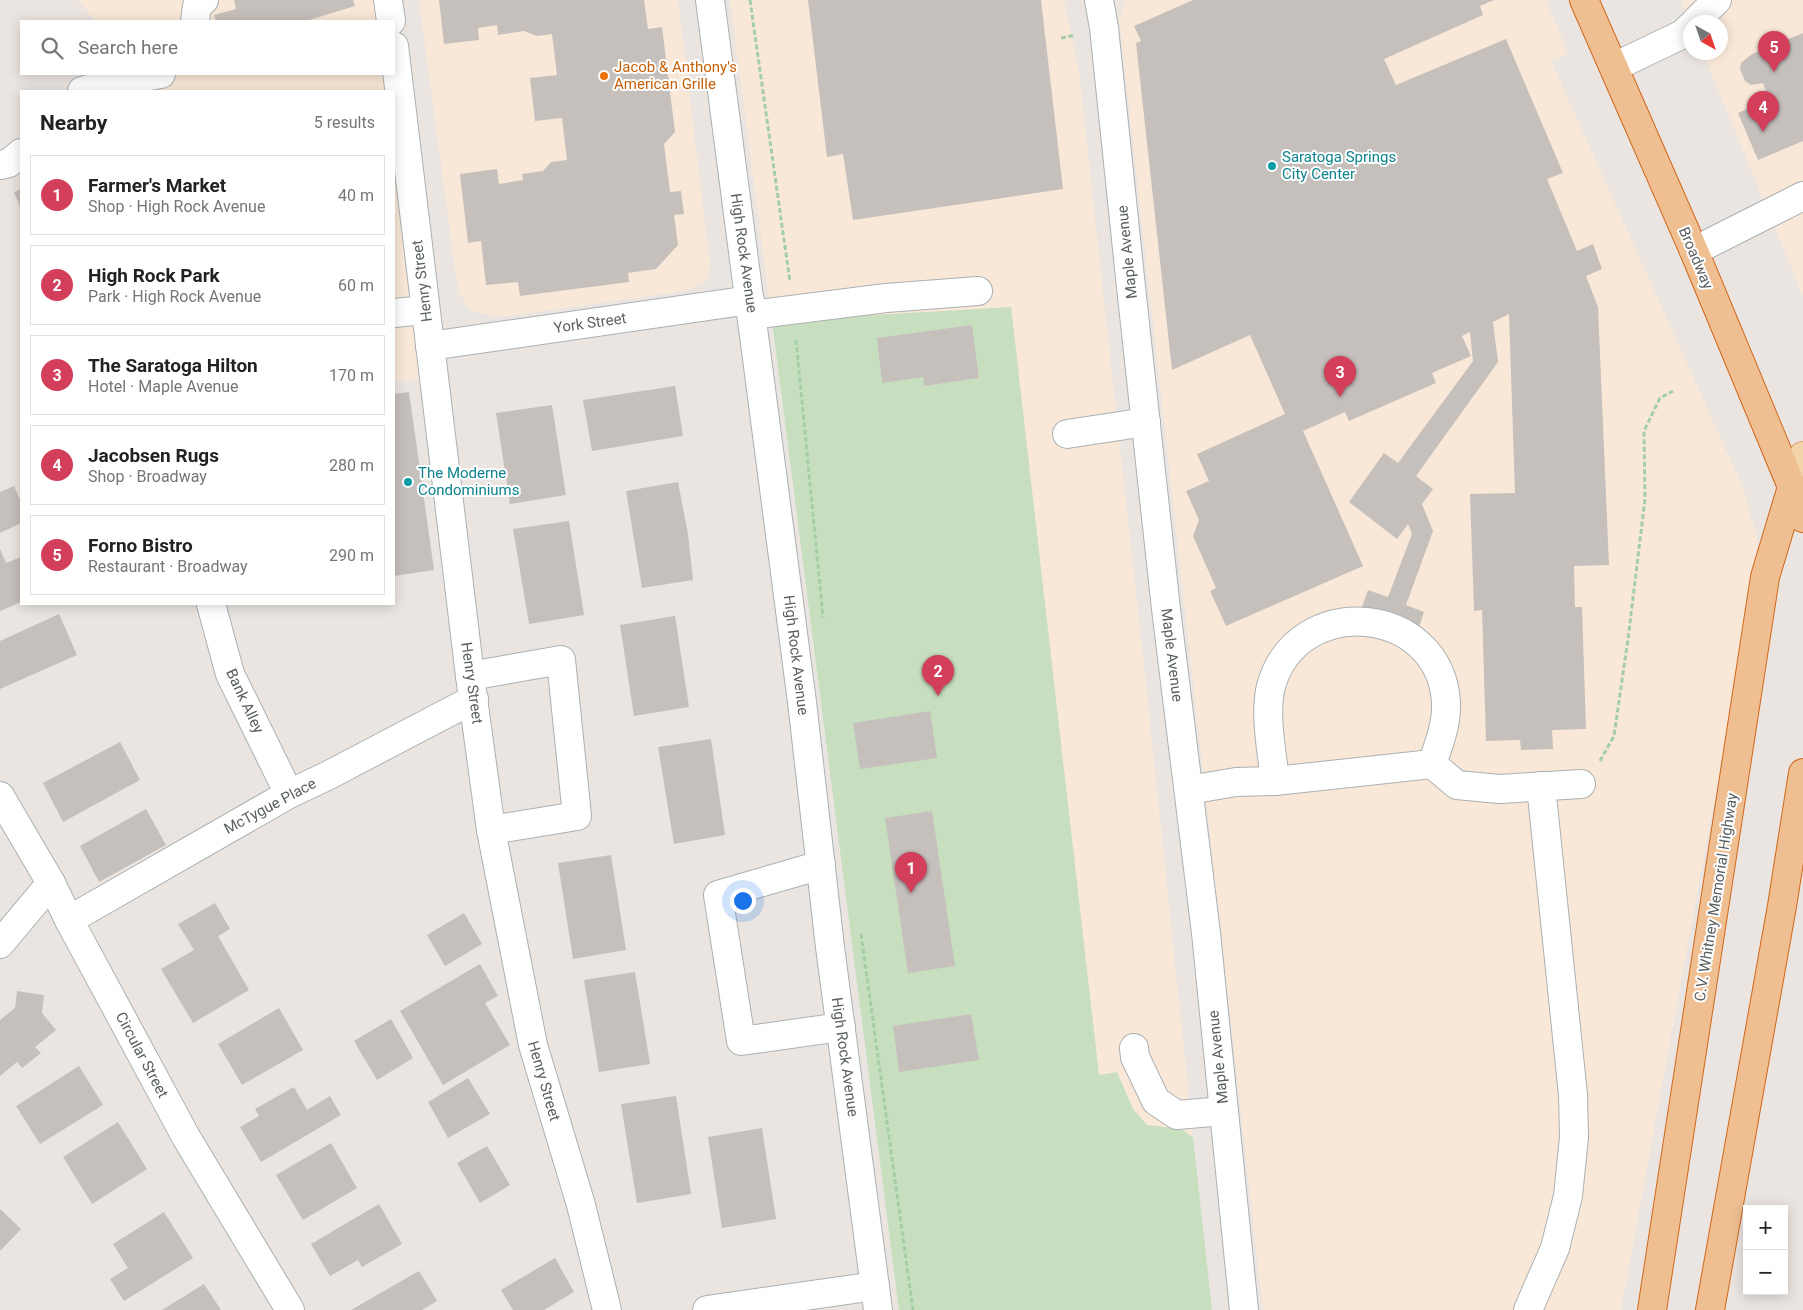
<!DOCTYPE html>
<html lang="en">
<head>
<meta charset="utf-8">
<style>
	:root { --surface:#fff; --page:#f6f6f6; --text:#222; --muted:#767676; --line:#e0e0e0; --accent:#d33e5a }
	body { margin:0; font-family:Roboto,sans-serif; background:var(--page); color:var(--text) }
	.controls { position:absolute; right:15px; bottom:15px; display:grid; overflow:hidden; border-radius:0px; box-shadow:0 2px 12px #0003 }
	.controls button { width:45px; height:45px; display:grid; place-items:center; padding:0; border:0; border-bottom:1px solid var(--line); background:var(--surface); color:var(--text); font:25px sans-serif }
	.compass { position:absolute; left:1683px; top:15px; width:45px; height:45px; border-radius:50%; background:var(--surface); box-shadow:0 2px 12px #0003; rotate:140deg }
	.you { position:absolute; left:742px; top:900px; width:18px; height:18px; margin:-12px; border:4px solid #fff; border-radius:50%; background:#1a73e8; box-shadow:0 0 0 8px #1a73e833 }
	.badge { display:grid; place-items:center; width:32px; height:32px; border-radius:50%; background:var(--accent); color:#fff; font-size:16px; font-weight:700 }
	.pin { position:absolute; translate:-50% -41px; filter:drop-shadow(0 1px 2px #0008) }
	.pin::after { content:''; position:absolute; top:26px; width:18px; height:15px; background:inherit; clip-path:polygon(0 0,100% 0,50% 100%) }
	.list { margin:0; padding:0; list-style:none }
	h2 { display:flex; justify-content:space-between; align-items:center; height:65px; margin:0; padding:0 20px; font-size:21px }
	h2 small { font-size:16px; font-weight:400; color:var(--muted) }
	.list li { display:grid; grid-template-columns:32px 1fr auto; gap:15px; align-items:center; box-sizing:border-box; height:80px; margin:0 10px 10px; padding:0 10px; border:1px solid var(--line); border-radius:0px }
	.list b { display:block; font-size:19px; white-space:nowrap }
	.list p { margin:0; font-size:16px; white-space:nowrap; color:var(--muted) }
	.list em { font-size:16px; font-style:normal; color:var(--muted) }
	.icon { flex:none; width:28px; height:28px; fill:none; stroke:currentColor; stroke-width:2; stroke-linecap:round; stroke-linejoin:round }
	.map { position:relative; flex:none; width:1803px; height:1310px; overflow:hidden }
	.search { position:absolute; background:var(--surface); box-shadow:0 2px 12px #0003; left:20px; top:20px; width:375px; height:55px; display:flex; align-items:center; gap:12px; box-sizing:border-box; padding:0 18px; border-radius:0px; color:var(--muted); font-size:19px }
	.panel { position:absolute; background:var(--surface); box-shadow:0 2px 12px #0003; left:20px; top:90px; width:375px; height:515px; border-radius:0px }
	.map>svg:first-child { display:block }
	.commercial { fill:#f9e8d7 }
	.green { fill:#c8dfbf }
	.building { fill:#c6c0bd }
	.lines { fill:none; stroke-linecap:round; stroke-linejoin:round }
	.minor-casing { stroke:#acb0b2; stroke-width:30 }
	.major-casing { stroke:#df9c64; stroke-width:30 }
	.highway-casing { stroke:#d0671a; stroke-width:30 }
	.path { stroke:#a4cfa4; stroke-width:3; stroke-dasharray:5 2.5; stroke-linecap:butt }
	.minor { stroke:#fff; stroke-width:28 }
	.major { stroke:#f4d5ab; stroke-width:28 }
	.highway { stroke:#efbf92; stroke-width:28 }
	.food-dot { fill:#e8710a; stroke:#fff; stroke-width:2 }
	.culture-dot { fill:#0f9aa8; stroke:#fff; stroke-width:2 }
	.labels { text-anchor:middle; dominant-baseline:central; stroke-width:4; stroke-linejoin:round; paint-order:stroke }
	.food-label { font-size:15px; fill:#c56008; stroke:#fff; text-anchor:start }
	.culture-label { font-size:15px; fill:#0d838f; stroke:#fff; text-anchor:start }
	.street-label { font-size:15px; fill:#595e60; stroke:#fff }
</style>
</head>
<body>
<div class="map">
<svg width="1803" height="1310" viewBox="0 0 1803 1310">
	<rect width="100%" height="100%" fill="#eae5e0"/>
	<g class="commercial">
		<path d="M77 0H374L377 21H96Z"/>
		<path d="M419 0H678L710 264 706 281 686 291 500 317 471 311 458 291Z"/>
		<path d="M730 0H1064L1079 72 1148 704 1193 1137 1181 1129 1147 1125 1133 1109 1117 1072 1099 1076 1011 307 772 321Z"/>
		<path d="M1126 0H1546L1568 53 1551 61 1744 490 1757 539 1755 577 1621 1310H1263L1119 18Z"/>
		<path d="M1681 0H1803V296L1703 53 1720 52V22L1690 23Z"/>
		<path d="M140 74H383L385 91H146L145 79Z"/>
		<path d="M394 158 423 378 394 382Z"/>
	</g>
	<path class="green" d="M1011 307 1099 1075 1117 1072 1133 1109 1147 1125 1181 1129 1193 1137 1212 1310H899L772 321Z"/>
	<g class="building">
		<path d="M234 0H353L355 6 306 21H216L214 15 236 9Z"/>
		<path d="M439 0H644L648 29 662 27 675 132 664 144 670 192 681 191 684 214 674 215 678 245 656 269 628 273 629 282 520 296 518 282 486 285 481 241 468 243 460 174 497 169 499 184 523 180 522 174 543 171 551 162 567 160 562 118 535 121 530 78 557 75 552 34 537 36 524 31 498 35 497 25 478 28 479 40 444 44Z"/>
		<path d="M808 0H1041L1063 189 853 220 843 154 827 157Z"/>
		<path d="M1193 0H1494L1480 6 1483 15 1384 59 1396 85 1506 39 1563 173 1547 179 1577 251 1593 244 1602 269 1586 276 1598 307 1609 565 1574 566 1575 607H1582L1586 729 1552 730 1553 749 1521 750 1520 740 1486 741 1482 610 1474 611 1470 494 1515 493 1509 314 1493 322 1498 362 1416 476 1433 489 1422 504 1433 531 1406 605 1424 612 1413 645 1356 624 1368 590 1388 597 1412 534 1408 524 1397 539 1349 502 1384 453 1398 463 1473 361 1470 332 1462 336 1471 356 1432 373 1436 383 1349 421 1345 412 1303 431 1363 566 1226 626 1210 591 1216 588 1193 536 1199 520 1186 491 1209 481 1197 454 1285 414 1250 335 1172 370 1136 43 1141 41 1134 26Z"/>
		<path d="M1803 33V141L1758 160 1738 113 1769 99 1763 83 1751 85 1745 81 1740 69 1741 63 1752 54Z"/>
		<path d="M21 189V209L14 192Z"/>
		<path d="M972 325 979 378 924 386 923 377 882 383 877 338Z"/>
		<path d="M675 386 683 436 592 451 583 400Z"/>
		<path d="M409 392 434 570 394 576V394Z"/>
		<path d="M552 405 566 495 510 504 496 413Z"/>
		<path d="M678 482 688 534 693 580 642 588 626 491Z"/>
		<path d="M14 486 21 502V523L0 533V492Z"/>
		<path d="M569 521 584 615 529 624 513 529Z"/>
		<path d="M0 549 6 563 21 557V602L0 611Z"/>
		<path d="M59 614 77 655 0 689V641Z"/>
		<path d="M675 616 689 707 634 716 620 625Z"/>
		<path d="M930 711 937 758 860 769 853 723Z"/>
		<path d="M711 739 725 835 674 844 658 747Z"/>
		<path d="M120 742 140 780 63 822 43 783Z"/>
		<path d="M146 809 166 845 99 882 80 846Z"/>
		<path d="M932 811 955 966 908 973 885 818Z"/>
		<path d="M611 855 626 950 573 959 558 863Z"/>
		<path d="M215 903 230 929 218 936 249 990 193 1023 161 969 194 950 178 924Z"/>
		<path d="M464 913 482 944 445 966 427 935Z"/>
		<path d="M480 964 498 996 485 1003 510 1045 443 1085 400 1011Z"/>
		<path d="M635 972 650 1064 599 1072 584 980Z"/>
		<path d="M17 991 44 995 42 1013 56 1030 35 1047 41 1053 22 1068 17 1062 0 1076V1020L15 1008Z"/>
		<path d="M279 1008 303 1050 242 1085 218 1044Z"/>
		<path d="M971 1014 979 1060 899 1072 893 1026Z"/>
		<path d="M391 1019 413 1058 377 1080 354 1041Z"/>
		<path d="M79 1066 103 1105 40 1144 16 1106Z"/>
		<path d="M468 1078 490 1114 448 1138 428 1102Z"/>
		<path d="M294 1087 307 1110 330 1096 341 1115 261 1162 240 1127 259 1116 255 1109Z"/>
		<path d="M676 1096 691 1194 637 1203 621 1104Z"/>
		<path d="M118 1122 147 1169 92 1204 63 1157Z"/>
		<path d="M762 1128 776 1219 722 1228 708 1137Z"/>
		<path d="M331 1143 357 1188 303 1220 276 1175Z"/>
		<path d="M487 1146 510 1185 480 1203 457 1163Z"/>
		<path d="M379 1204 402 1244 362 1267 358 1260 330 1276 311 1244Z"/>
		<path d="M0 1209 21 1229 0 1251Z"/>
		<path d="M164 1212 193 1258 124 1301 110 1279 128 1268 113 1244Z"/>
		<path d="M555 1258 574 1292 544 1310H513L501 1290Z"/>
		<path d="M419 1271 437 1301 422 1310H351Z"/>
		<path d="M204 1284 221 1310H162Z"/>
	</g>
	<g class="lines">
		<defs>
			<g id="minor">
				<path d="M388 0 391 21"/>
				<path d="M710 0 802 702 830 947 878 1310"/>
				<path d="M1099 0 1104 28 1131 287 1166 609 1206 933 1244 1310"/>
				<path d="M195 21 197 6 204 0"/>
				<path d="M1695 22 1717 0"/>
				<path d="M394 46 470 676 491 830 533 1045 581 1205 607 1310"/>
				<path d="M1614 67 1683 34 1690 27"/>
				<path d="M82 91 104 84 161 74"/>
				<path d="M0 165 9 163 21 153"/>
				<path d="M1694 251 1803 196"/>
				<path d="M394 313 425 310"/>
				<path d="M752 315 886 298 978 291"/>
				<path d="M430 346 750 300"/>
				<path d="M1067 434 1146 422"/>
				<path d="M211 604 230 674 289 794"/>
				<path d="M470 676 561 660 577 816 491 830"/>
				<path d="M1275 781C1272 752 1264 714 1271 686 1298 591 1440 605 1446 702 1447 724 1439 744 1432 764"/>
				<path d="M1189 790 1236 782 1275 781 1432 764 1457 785 1499 789 1581 784"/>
				<path d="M0 796 51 883 69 920 186 1137 290 1310"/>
				<path d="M821 865 718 895 741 1041 841 1027"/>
				<path d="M69 920 289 794 327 776 474 699"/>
				<path d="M0 944 51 883"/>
				<path d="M1134 1048 1135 1057 1156 1101 1177 1115 1224 1111"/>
				<path d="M707 1310 875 1286"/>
				<path d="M1528 1310 1555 1248 1568 1196 1574 1137 1573 1095 1541 786"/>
			</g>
			<path id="major" d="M1792 487 1803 456"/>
			<g id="highway">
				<path d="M1584 0 1694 251 1792 487 1803 518"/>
				<path d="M1652 1310 1765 577 1792 487"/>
				<path d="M1710 1310 1782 906 1803 773"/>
			</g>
		</defs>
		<use href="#minor" class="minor-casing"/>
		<use href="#major" class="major-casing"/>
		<use href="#highway" class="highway-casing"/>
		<g class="path">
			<path d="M750 0 790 282"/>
			<path d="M1061 38 1075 35"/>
			<path d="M796 340 823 617"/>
			<path d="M1600 761 1614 736 1628 639 1645 499 1644 431 1660 398 1673 391"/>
			<path d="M861 934 913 1310"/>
		</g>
		<use href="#minor" class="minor"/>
		<use href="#major" class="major"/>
		<use href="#highway" class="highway"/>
	</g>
	<circle class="food-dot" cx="604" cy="76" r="5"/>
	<g class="culture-dot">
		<circle cx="1272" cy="166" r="5"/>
		<circle cx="408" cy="482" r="5"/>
	</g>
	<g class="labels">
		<g class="food-label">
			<text x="614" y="67">Jacob &amp; Anthony's<tspan x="614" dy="17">American Grille</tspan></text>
		</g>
		<g class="culture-label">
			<text x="1282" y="157">Saratoga Springs<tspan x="1282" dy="17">City Center</tspan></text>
			<text x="418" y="473">The Moderne<tspan x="418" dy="17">Condominiums</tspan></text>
		</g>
		<g class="street-label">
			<text transform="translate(1127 252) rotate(-96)">Maple Avenue</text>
			<text transform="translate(744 253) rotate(82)">High Rock Avenue</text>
			<text transform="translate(1696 258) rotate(67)">Broadway</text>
			<text transform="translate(422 281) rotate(-97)">Henry Street</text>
			<text transform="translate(590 323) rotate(-8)">York Street</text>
			<text transform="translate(796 655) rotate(83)">High Rock Avenue</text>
			<text transform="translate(1172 655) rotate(83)">Maple Avenue</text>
			<text transform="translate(472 683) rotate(82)">Henry Street</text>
			<text transform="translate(245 701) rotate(65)">Bank Alley</text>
			<text transform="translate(270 806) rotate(-28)">McTygue Place</text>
			<text transform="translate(1716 897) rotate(-81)">C.V. Whitney Memorial Highway</text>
			<text transform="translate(142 1055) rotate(62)">Circular Street</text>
			<text transform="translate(845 1057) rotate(82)">High Rock Avenue</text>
			<text transform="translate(1218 1057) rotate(-96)">Maple Avenue</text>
			<text transform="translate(544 1081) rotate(74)">Henry Street</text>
		</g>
	</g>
</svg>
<div class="controls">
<button>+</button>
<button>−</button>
</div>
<svg class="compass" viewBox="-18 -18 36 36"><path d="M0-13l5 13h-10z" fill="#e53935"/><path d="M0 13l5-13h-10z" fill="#767676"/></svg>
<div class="you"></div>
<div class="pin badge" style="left:911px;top:893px">1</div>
<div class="pin badge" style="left:938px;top:696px">2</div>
<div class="pin badge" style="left:1340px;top:397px">3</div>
<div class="pin badge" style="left:1763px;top:132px">4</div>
<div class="pin badge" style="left:1774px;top:72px">5</div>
<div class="search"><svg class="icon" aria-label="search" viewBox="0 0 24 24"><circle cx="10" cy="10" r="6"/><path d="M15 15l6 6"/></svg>Search here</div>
<section class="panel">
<h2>Nearby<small>5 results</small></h2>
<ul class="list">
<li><span class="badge">1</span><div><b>Farmer's Market</b><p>Shop · High Rock Avenue</p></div><em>40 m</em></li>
<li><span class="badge">2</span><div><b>High Rock Park</b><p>Park · High Rock Avenue</p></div><em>60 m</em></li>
<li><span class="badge">3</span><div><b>The Saratoga Hilton</b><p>Hotel · Maple Avenue</p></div><em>170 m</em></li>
<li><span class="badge">4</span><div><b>Jacobsen Rugs</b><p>Shop · Broadway</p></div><em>280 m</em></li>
<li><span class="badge">5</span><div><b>Forno Bistro</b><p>Restaurant · Broadway</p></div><em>290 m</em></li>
</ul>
</section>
</div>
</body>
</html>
